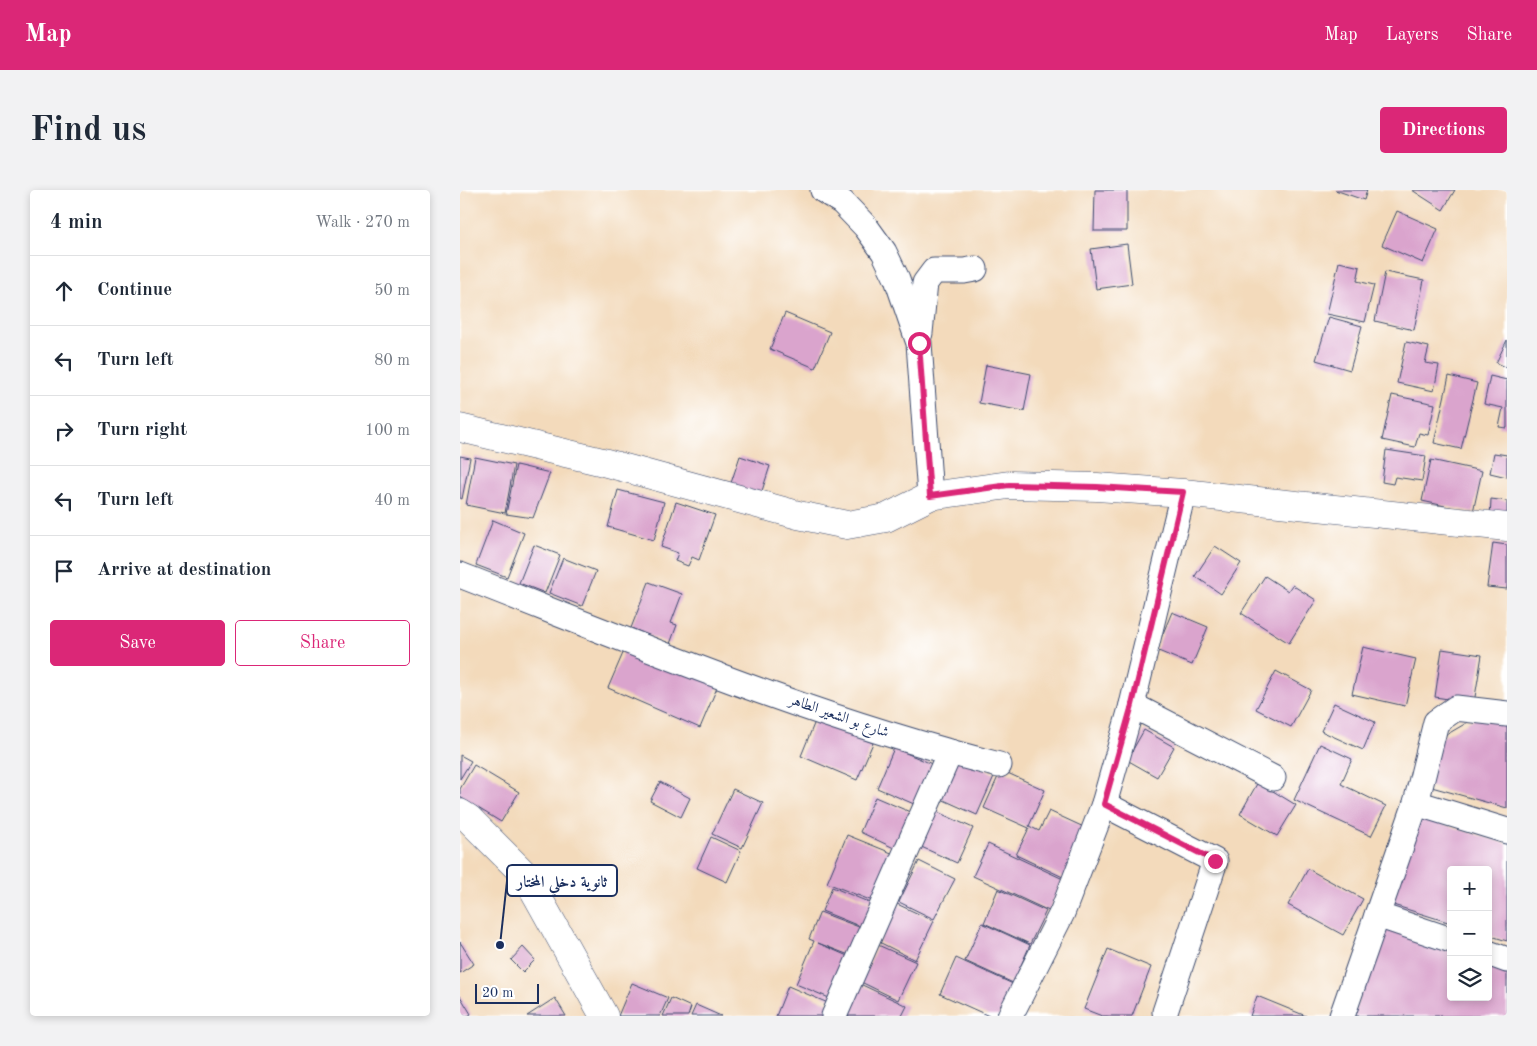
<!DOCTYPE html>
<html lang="en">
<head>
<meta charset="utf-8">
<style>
	:root { --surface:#fff; --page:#f2f2f3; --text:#1f2937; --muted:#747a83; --line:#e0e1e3; --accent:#db2777 }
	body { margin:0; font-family:"Old Standard TT",Amiri,serif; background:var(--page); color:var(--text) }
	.controls { position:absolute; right:15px; bottom:15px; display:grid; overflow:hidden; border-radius:5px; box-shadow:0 2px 8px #0003 }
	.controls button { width:45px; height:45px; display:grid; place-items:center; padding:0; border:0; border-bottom:1px solid var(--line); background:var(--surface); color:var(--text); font:25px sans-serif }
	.scale { position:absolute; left:15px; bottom:12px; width:64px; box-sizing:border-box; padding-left:5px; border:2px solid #1b2f5e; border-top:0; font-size:14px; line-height:18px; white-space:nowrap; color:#1b2f5e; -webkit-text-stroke:4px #fff; paint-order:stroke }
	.stop { position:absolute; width:15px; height:15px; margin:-11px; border:4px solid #db2777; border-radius:50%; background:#fff }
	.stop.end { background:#db2777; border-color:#fff; box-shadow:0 1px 5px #0008 }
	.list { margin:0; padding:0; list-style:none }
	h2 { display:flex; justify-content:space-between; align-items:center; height:65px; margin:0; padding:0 20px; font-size:21px }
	h2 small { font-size:16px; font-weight:400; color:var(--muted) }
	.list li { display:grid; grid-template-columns:32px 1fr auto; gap:15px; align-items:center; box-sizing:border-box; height:70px; padding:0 20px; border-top:1px solid var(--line) }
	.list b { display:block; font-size:19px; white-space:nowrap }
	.list em { font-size:16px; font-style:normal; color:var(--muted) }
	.actions { display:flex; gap:10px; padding:15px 20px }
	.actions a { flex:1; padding:11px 0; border:1px solid var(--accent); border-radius:5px; text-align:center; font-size:18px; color:var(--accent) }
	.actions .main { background:var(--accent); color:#fff }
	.icon { flex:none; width:28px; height:28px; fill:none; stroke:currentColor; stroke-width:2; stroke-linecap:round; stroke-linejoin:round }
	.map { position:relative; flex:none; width:1047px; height:826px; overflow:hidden; border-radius:5px }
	header { display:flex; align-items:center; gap:30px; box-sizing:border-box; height:70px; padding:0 25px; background:var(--accent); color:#fff }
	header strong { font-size:24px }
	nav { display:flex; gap:28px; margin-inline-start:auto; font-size:18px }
	.intro { display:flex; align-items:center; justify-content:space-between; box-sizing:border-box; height:120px; padding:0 30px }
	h1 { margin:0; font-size:35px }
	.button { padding:12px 22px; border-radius:5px; background:var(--accent); color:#fff; font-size:18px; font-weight:700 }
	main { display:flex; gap:30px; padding:0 30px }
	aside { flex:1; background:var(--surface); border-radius:5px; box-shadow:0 2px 8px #0003 }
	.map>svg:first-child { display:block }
	.building { fill:#daa4cd }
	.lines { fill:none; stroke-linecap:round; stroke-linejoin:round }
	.street-casing { stroke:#3b496c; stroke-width:27 }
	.secondary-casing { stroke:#3b496c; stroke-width:29 }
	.street { stroke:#fff; stroke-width:25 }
	.secondary { stroke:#fff; stroke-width:28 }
	.route { stroke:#db2777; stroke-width:6 }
	.labels { text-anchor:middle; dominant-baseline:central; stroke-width:4; stroke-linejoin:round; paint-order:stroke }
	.street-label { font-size:15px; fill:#1b2f5e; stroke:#fff }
	.leader { fill:none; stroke:#1b2f5e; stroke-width:2 }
	.callout-dot { fill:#1b2f5e; stroke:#fff; stroke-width:2 }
	.callout { fill:#fff; stroke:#1b2f5e; stroke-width:2 }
	.callout-label { font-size:16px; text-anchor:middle; font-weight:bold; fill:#1b2f5e }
</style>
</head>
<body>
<header>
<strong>Map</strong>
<nav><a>Map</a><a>Layers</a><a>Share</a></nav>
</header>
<div class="intro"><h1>Find us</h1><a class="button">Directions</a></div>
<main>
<aside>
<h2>4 min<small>Walk · 270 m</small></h2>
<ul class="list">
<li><svg class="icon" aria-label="ahead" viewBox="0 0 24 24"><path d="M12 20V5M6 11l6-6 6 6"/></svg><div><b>Continue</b></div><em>50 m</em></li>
<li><svg class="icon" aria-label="left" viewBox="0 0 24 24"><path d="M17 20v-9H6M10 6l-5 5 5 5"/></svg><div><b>Turn left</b></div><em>80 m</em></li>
<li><svg class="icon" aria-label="right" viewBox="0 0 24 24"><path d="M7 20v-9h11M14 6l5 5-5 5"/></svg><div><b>Turn right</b></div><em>100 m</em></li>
<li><svg class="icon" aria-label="left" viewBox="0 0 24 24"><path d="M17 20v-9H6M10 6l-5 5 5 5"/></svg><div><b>Turn left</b></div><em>40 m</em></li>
<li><svg class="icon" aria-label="arrive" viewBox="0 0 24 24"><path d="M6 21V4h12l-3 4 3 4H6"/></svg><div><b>Arrive at destination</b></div></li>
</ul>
<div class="actions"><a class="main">Save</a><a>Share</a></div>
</aside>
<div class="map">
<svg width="1047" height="826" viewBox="0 0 1047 826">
	<rect width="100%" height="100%" fill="#fff"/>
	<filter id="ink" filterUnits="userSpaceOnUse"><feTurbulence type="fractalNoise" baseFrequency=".02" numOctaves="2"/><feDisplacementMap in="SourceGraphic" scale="10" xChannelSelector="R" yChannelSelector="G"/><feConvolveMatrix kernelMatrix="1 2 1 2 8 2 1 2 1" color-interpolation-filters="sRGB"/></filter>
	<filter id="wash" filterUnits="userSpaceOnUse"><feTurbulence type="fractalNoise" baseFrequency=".0096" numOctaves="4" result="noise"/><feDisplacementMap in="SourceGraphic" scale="20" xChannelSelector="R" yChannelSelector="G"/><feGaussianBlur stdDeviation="1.12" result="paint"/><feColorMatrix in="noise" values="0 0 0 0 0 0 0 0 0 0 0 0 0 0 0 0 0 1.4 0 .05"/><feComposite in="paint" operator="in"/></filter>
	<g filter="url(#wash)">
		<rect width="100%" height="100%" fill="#f3dabb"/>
		<g id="blocks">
			<g class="building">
				<path d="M635 0H667V41H634Z"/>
				<path d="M875 0H907L904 10Z"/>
				<path d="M952 0H995L983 20Z"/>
				<path d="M937 21 978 39 963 73 922 55Z"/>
				<path d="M667 54 672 94 636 99 631 59Z"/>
				<path d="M879 72 900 77 897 91 914 95 905 132 867 124Z"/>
				<path d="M925 82 964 90 954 140 915 131Z"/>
				<path d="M325 123 370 142 355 178 310 159Z"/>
				<path d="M869 127 902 136 890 180 856 170Z"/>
				<path d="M1047 150V178L1036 173Z"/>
				<path d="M946 152 969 157 965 173 979 175 974 201 937 193Z"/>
				<path d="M526 175 571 184 564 221 519 213Z"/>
				<path d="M989 186 1017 193 1001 259 974 253Z"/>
				<path d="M1030 186 1047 190V238L1039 237 1043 218 1024 214Z"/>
				<path d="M932 205 975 214 968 245 959 243 955 257 922 250Z"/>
				<path d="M926 260 966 266 962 291 935 287 933 294 922 292Z"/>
				<path d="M1034 263 1047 265V287L1030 283Z"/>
				<path d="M0 266 10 268 2 309 0 308Z"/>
				<path d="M280 266 310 276 300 307 270 296Z"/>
				<path d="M15 267 54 275 45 323 6 315Z"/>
				<path d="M971 270 1022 281 1013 322 962 311Z"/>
				<path d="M56 275 90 283 73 328 46 324Z"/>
				<path d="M158 300 204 312 194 350 148 337Z"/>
				<path d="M1031 309 1047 311V331L1030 329Z"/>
				<path d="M216 312 255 325 239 370 232 367 228 376 215 371 218 363 201 357Z"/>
				<path d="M33 330 64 343 47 387 16 375Z"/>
				<path d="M1033 353 1047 355V399L1027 397Z"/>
				<path d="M74 355 100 365 85 403 59 393Z"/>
				<path d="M755 356 781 373 761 404 735 386Z"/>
				<path d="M103 368 136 381 122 416 89 403Z"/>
				<path d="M805 386 828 401 832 395 856 410 829 453 781 423Z"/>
				<path d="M189 392 222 404 211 433 217 435 210 454 171 438Z"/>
				<path d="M712 422 748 437 732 475 696 460Z"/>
				<path d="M167 454 259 493 240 538 148 498Z"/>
				<path d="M903 457 956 469 945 516 892 504Z"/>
				<path d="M982 459 1022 465 1014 513 975 507Z"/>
				<path d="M816 481 851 500 831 537 796 519Z"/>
				<path d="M874 513 915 532 903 560 861 541Z"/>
				<path d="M1015 528 1047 534V618L968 596 979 549Z"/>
				<path d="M356 529 413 553 397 590 341 566Z"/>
				<path d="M684 540 714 557 697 587 667 570Z"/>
				<path d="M860 554 892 569 881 594 926 616 911 646 834 610Z"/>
				<path d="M434 558 472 574 454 614 417 598Z"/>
				<path d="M0 565 11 571 0 589Z"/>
				<path d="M495 566 535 584 517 625 477 607Z"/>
				<path d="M14 575 59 602 41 632 0 607V599Z"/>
				<path d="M541 580 585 600 569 636 579 641 589 621 628 639 605 688 556 665 569 638 524 618Z"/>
				<path d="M200 592 230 608 221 627 190 611Z"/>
				<path d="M798 592 836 615 817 646 780 624Z"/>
				<path d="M273 599 303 613 282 658 252 644Z"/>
				<path d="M415 607 450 622 434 658 400 642Z"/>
				<path d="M473 620 513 638 497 673 457 655Z"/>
				<path d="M960 627 1047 654V751L1028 745V680H991V733L930 714Z"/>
				<path d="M387 645 434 664 415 712 367 693Z"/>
				<path d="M251 647 281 661 267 692 237 678Z"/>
				<path d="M528 654 603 689 589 721 513 686Z"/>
				<path d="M459 671 495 689 474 729 439 712Z"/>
				<path d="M848 679 903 709 883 745 828 715Z"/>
				<path d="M372 697 413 714 404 738 362 721Z"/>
				<path d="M538 699 586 721 570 754 524 733Z"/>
				<path d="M437 714 474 731 455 770 419 752Z"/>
				<path d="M360 722 404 739 394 767 358 753 392 768 374 810 336 794 354 751 349 749Z"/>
				<path d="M522 733 570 755 553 793 505 771Z"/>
				<path d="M923 737 991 760V807H1028V772L1047 779V826H893Z"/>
				<path d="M0 752 14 774 0 783Z"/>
				<path d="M418 755 456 772 438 810 401 792Z"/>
				<path d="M63 757 75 770 63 782 51 770Z"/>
				<path d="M648 759 691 777 672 826H642L624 819Z"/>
				<path d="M496 768 553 794 539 826H529L480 804Z"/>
				<path d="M172 793 208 808 200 826H158Z"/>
				<path d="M400 794 447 816 442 826H385Z"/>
				<path d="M328 796 375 816 371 826H316Z"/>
				<path d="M0 806 11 824 8 826H0Z"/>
				<path d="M797 806 846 826H790Z"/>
				<path d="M95 808 106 826H67Z"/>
				<path d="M211 808 231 817 228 826H203Z"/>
				<path d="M236 815 261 826H231Z"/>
			</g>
		</g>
	</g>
	<g filter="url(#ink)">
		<use href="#blocks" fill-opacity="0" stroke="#3b496c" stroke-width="1"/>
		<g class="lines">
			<defs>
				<g id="street">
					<path d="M363 0 382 12 406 37 424 62 437 89 459 153 470 306"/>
					<path d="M460 143 465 93 474 81H504L515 79"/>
					<path d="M0 385C177 454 354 529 539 575"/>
					<path d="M672 515 813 588"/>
					<path d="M956 613 1047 641"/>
					<path d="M644 614 755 671 705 822"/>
					<path d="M917 725 991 750"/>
					<path d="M1028 763 1047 770"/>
					<path d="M374 826 490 562"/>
					<path d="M550 826 602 723 644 614 672 515 723 303"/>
					<path d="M882 826 956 613 976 532 996 518 1047 524"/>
				</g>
				<g id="secondary">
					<path d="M0 238 143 272 338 325 387 335 426 328 470 306 549 295 637 297 723 303 1047 337"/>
					<path d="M0 623 8 628 66 686 144 826"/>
				</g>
			</defs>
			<use href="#street" class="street-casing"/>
			<use href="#secondary" class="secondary-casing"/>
			<use href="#street" class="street"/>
			<use href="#secondary" class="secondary"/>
		</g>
	</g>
	<g class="lines" filter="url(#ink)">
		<path class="route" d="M459 153 470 306 549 295 637 297 723 302 672 515 644 614 755 671"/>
	</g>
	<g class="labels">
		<g class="street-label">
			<text transform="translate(379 527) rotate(19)">شارع بو الشعير الطاهر</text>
		</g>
	</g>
	<path class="leader" d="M40 755L47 691"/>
	<circle class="callout-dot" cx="40" cy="755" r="5"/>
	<rect class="callout" x="47" y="675" width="110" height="31" rx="5"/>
	<g class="callout-label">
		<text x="102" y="697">ثانوية دخلي المختار</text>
	</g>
</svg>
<div class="controls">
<button>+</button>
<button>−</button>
<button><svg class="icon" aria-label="layers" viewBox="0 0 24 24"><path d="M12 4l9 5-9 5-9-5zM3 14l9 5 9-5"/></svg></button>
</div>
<div class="scale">20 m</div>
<div class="stop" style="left:459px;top:153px"></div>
<div class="stop end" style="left:755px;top:671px"></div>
</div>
</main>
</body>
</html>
